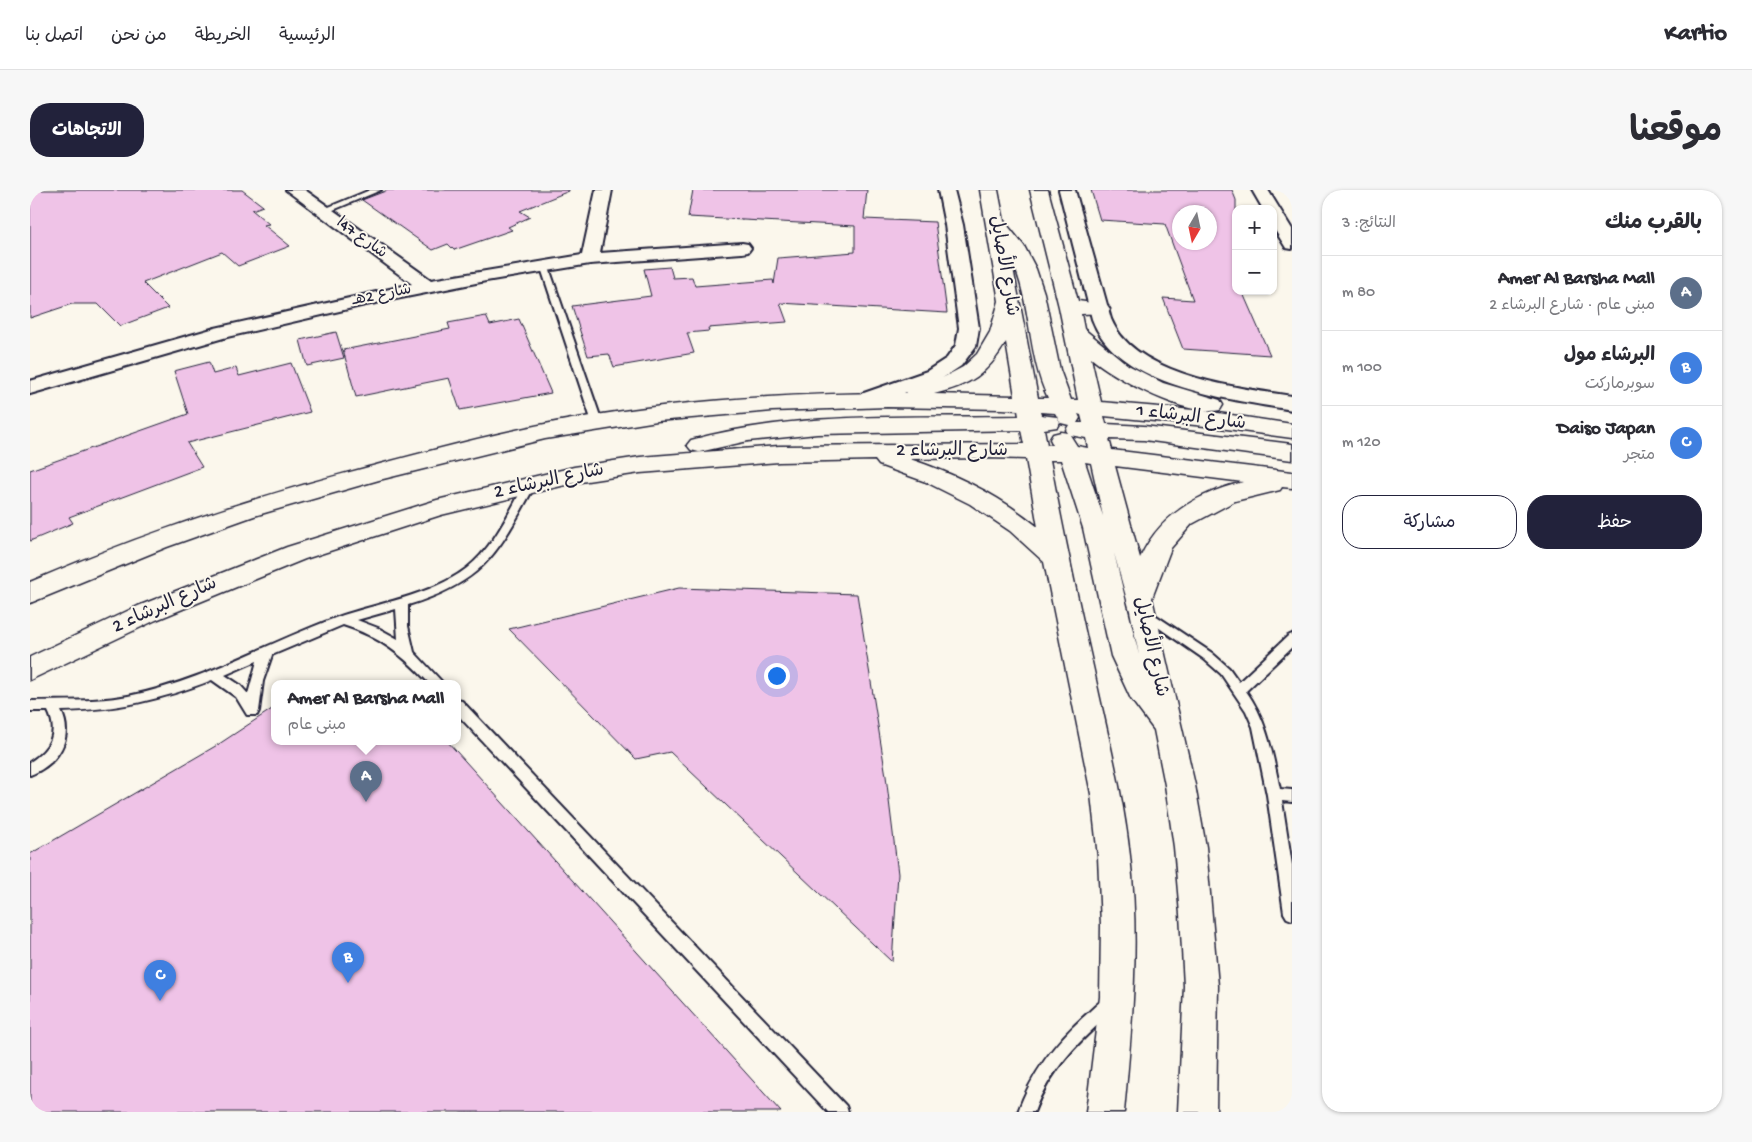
<!DOCTYPE html>
<html lang="ar">
<head>
<meta charset="utf-8">
<style>
	:root { --surface:#fff; --page:#f7f7f7; --text:#2b2b33; --muted:#7c7c81; --line:#e1e1e2; --accent:#22223b }
	body { margin:0; font-family:"Gochi Hand","Playpen Sans Arabic",sans-serif; background:var(--page); color:var(--text); direction:rtl }
	.controls { position:absolute; right:15px; top:15px; display:grid; overflow:hidden; border-radius:10px; box-shadow:0 1px 4px #0004 }
	.controls button { width:45px; height:45px; display:grid; place-items:center; padding:0; border:0; border-bottom:1px solid var(--line); background:var(--surface); color:var(--text); font:25px sans-serif }
	.compass { position:absolute; left:1142px; top:15px; width:45px; height:45px; border-radius:50%; background:var(--surface); box-shadow:0 1px 4px #0004; rotate:189deg }
	.you { position:absolute; left:746px; top:485px; width:18px; height:18px; margin:-12px; border:4px solid #fff; border-radius:50%; background:#1a73e8; box-shadow:0 0 0 8px #1a73e833 }
	.badge { display:grid; place-items:center; width:32px; height:32px; border-radius:50%; background:var(--accent); color:#fff; font-size:16px; font-weight:700 }
	.pin { position:absolute; translate:-50% -41px; filter:drop-shadow(0 1px 2px #0008) }
	.pin::after { content:''; position:absolute; top:26px; width:18px; height:15px; background:inherit; clip-path:polygon(0 0,100% 0,50% 100%) }
	.popup { position:absolute; left:241px; top:490px; width:190px; height:65px; box-sizing:border-box; display:grid; place-content:center; border-radius:10px; background:var(--surface); filter:drop-shadow(0 1px 4px #0005); font-size:16px; white-space:nowrap; color:var(--muted) }
	.popup b { font-size:19px; color:var(--text) }
	.popup::after { content:''; position:absolute; left:50%; top:100%; margin-left:-10px; border:10px solid transparent; border-top-color:var(--surface) }
	.list { margin:0; padding:0; list-style:none }
	h2 { display:flex; justify-content:space-between; align-items:center; height:65px; margin:0; padding:0 20px; font-size:21px }
	h2 small { font-size:16px; font-weight:400; color:var(--muted) }
	.list li { display:grid; grid-template-columns:32px 1fr auto; gap:15px; align-items:center; box-sizing:border-box; height:75px; padding:0 20px; border-top:1px solid var(--line) }
	.list b { display:block; font-size:19px; white-space:nowrap }
	.list p { margin:0; font-size:16px; white-space:nowrap; color:var(--muted) }
	.list em { font-size:16px; font-style:normal; color:var(--muted) }
	.actions { display:flex; gap:10px; padding:15px 20px }
	.actions a { flex:1; padding:11px 0; border:1px solid var(--accent); border-radius:20px; text-align:center; font-size:18px; color:var(--accent) }
	.actions .main { background:var(--accent); color:#fff }
	.map { position:relative; flex:none; width:1262px; height:922px; overflow:hidden; direction:ltr; border-radius:20px }
	header { display:flex; align-items:center; gap:30px; box-sizing:border-box; height:70px; padding:0 25px; background:var(--surface); border-bottom:1px solid var(--line) }
	header strong { font-size:24px }
	nav { display:flex; gap:28px; margin-inline-start:auto; font-size:18px }
	.intro { display:flex; align-items:center; justify-content:space-between; box-sizing:border-box; height:120px; padding:0 30px }
	h1 { margin:0; font-size:35px }
	.button { padding:12px 22px; border-radius:20px; background:var(--accent); color:#fff; font-size:18px; font-weight:700 }
	main { display:flex; gap:30px; padding:0 30px }
	aside { flex:1; background:var(--surface); border-radius:20px; box-shadow:0 1px 4px #0004 }
	.map>svg:first-child { display:block }
	.building { fill:#efc3e7; stroke:#22223b; fill-rule:evenodd }
	.lines { fill:none; stroke-linecap:round; stroke-linejoin:round }
	.service-casing { stroke:#22223b; stroke-width:4 }
	.minor-casing { stroke:#22223b; stroke-width:4 }
	.tertiary-casing { stroke:#22223b; stroke-width:3 }
	.service { fill:#fbf7ec; fill-rule:evenodd }
	.minor { fill:#fbf7ec; fill-rule:evenodd }
	.tertiary { fill:#fbf7ec; fill-rule:evenodd }
	.labels { text-anchor:middle; dominant-baseline:central; stroke-width:4; stroke-linejoin:round; paint-order:stroke }
	.far-street-label { font-size:16px; fill:#22223b; stroke:#fbf7ec }
	.street-label { font-size:19px; fill:#22223b; stroke:#fbf7ec }
</style>
</head>
<body>
<header>
<strong>Kartio</strong>
<nav><a>الرئيسية</a><a>الخريطة</a><a>من نحن</a><a>اتصل بنا</a></nav>
</header>
<div class="intro"><h1>موقعنا</h1><a class="button">الاتجاهات</a></div>
<main>
<aside>
<h2>بالقرب منك<small>النتائج: 3</small></h2>
<ul class="list">
<li><span class="badge" style="background:#5c6f8a">A</span><div><b>Amer Al Barsha Mall</b><p>مبنى عام · شارع البرشاء 2</p></div><em>80 m</em></li>
<li><span class="badge" style="background:#3f7fe0">B</span><div><b>البرشاء مول</b><p>سوبرماركت</p></div><em>100 m</em></li>
<li><span class="badge" style="background:#3f7fe0">C</span><div><b>Daiso Japan</b><p>متجر</p></div><em>120 m</em></li>
</ul>
<div class="actions"><a class="main">حفظ</a><a>مشاركة</a></div>
</aside>
<div class="map">
<svg width="1262" height="922" viewBox="0 0 1262 922">
	<rect width="100%" height="100%" fill="#fbf7ec"/>
	<filter id="ink" filterUnits="userSpaceOnUse"><feTurbulence type="fractalNoise" baseFrequency=".02" numOctaves="2"/><feDisplacementMap in="SourceGraphic" scale="10" xChannelSelector="R" yChannelSelector="G"/><feConvolveMatrix kernelMatrix="1 2 1 2 8 2 1 2 1" color-interpolation-filters="sRGB"/></filter>
	<g filter="url(#ink)">
		<g class="building">
			<path d="M0 0H212L233 16 222 20 239 34 234 35 260 56 208 76 192 62 113 93 138 118 90 136 68 114H42L0 128Z"/>
			<path d="M358 0H539V1L490 21 500 27 478 37 482 40 424 60 418 54 403 60 332 10Z"/>
			<path d="M663 0H837L834 29 905 32 917 123 750 113 757 132 678 138 679 141 657 143 664 163 584 177 579 164 558 166 542 116 621 106 614 79 640 77 643 88 662 87 665 96 743 90 744 94 748 68 825 62V36L658 27Z"/>
			<path d="M1061 0H1202L1206 10V101H1212L1240 165 1153 159 1133 108 1163 110 1135 34 1070 30ZM1150 22H1180V52H1150Z"/>
			<path d="M456 126 460 135 489 129 521 203 430 220 419 188 326 207 313 160 420 139 418 133Z"/>
			<path d="M306 142 314 168 277 176 270 150Z"/>
			<path d="M179 172 183 184 206 178 209 186 261 173 280 222 157 253 172 277 39 327 43 333 0 351V280L158 224 144 181Z"/>
			<path d="M649 398 827 404 856 586 868 684 862 772 640 562 606 569 479 439Z"/>
			<path d="M245 517V551H417L751 922H0V664L189 554Z"/>
		</g>
		<g class="lines">
			<defs>
				<g id="service">
					<path d="M340 0H351L296 23 289 21Z"/>
					<path d="M514 72 518 75 572 232 571 234H563L562 232 510 75Z"/>
					<path d="M501 290 506 294C468 361 457 391 378 415V436L384 462 413 493H399C374 466 349 446 313 435L242 465 233 491 229 521 227 525H217L206 507 182 490C131 510 87 520 31 521 45 548 27 575 0 585V572C20 559 29 543 18 521H0V511C32 510 66 512 98 506 171 492 235 454 305 428 349 412 399 407 437 378 465 356 479 321 497 291ZM366 419 368 449 348 438 327 430ZM227 471 218 504 210 495 195 485Z"/>
					<path d="M1113 417 1182 463 1199 478 1209 492 1258 446 1262 444V457L1216 501C1238 532 1242 563 1250 599L1262 600V612L1252 611 1262 675V730L1257 728 1254 723 1237 605 1223 537 1216 521 1191 484 1174 469 1109 424 1107 421 1109 418Z"/>
					<path d="M427 510 432 511 816 916 818 922H798L427 524Z"/>
					<path d="M1082 804 1088 807 1090 812 1088 817C1053 847 1020 878 1004 922H988C1002 882 1026 851 1058 823 1065 816 1073 808 1082 804Z"/>
				</g>
				<g id="minor">
					<path d="M256 0H275L401 90 552 65 566 0H582L570 63 712 53 718 54 721 58 718 62 712 63 560 74 456 91 331 116 197 147 0 204V191L185 138 382 94Z"/>
					<path d="M908 0H924L933 35 949 138 946 156 931 176 911 189 845 214 838 216 831 214 827 209 831 204 897 181 917 168 926 155 929 138 915 35Z"/>
					<path d="M1029 0H1045L1081 129C1104 186 1209 198 1262 206V220C1200 209 1087 197 1062 129Z"/>
					<path d="M1222 0H1238L1262 39V59L1256 58 1243 37V19H1233Z"/>
				</g>
				<path id="tertiary" d="M950 0H968L974 31 994 56 1006 79 1014 103 1030 180 1041 210H1048L1029 117 1000 0H1018L1048 111 1077 115 1080 119 1077 123 1051 124 1054 139 1098 175 1133 193 1190 210 1193 215 1190 220C1158 228 1086 189 1061 168L1071 212 1175 221 1262 234V248L1175 236 1074 226 1076 234 1114 236 1262 254V270L1114 250 1079 249 1082 260 1262 282V298L1252 297 1250 300 1205 311 1162 334 1141 358 1122 408 1165 595 1176 657 1188 796 1186 922H1148L1154 796 1150 724 1144 657 1135 595 1124 540 1101 509 1081 466 1053 338 1031 270H1020C1033 340 1048 410 1064 481 1077 542 1093 603 1100 666 1110 752 1102 836 1094 922H1056L1070 807 1071 735 1068 667 1061 604 1014 372 980 341 940 314 896 292 849 275 845 270 749 272 610 283 544 293 411 325 275 369 126 430 0 490V467L108 416 257 357 407 310 544 277 610 267 749 256 994 254 991 240 787 244 718 251 669 262 661 260 657 255 661 250C767 221 880 228 989 226L988 220 972 219 857 217 742 221 627 231 515 249 349 290 224 326 137 357 0 413V392C109 345 220 308 335 278 403 260 472 241 542 229 652 210 765 203 877 203L875 201 878 196 914 187 933 177 947 164 960 142 969 111ZM981 68C1002 112 997 165 1018 208H1008ZM976 152 985 206 904 204C940 195 957 185 976 152ZM1010 222 1025 223 1031 233 1039 235 1036 240 1038 243 1031 242 1023 244 1020 249 1023 255H1017L1014 239 1027 237 1030 232 1027 227 1011 225ZM1048 224 1051 225 1053 233H1047L1050 228ZM1040 245 1056 248 1058 258 1047 256ZM957 268 996 269 1008 337C970 306 926 284 880 269ZM1055 272 1061 273 1073 326ZM1085 276 1213 292C1169 303 1130 324 1110 368ZM1084 363 1100 421 1109 465Z"/>
			</defs>
			<use href="#service" class="service-casing"/>
			<use href="#minor" class="minor-casing"/>
			<use href="#tertiary" class="tertiary-casing"/>
			<use href="#service" class="service"/>
			<use href="#minor" class="minor"/>
			<use href="#tertiary" class="tertiary"/>
		</g>
	</g>
	<g class="labels">
		<g class="far-street-label">
			<text transform="translate(331 49) rotate(36)">شارع 47ا</text>
			<text transform="translate(352 106) rotate(-11)">شارع 2هـ</text>
		</g>
		<g class="street-label">
			<text transform="translate(973 76) rotate(80)">شارع الأصايل</text>
			<text transform="translate(1161 228) rotate(7)">شارع البرشاء 1</text>
			<text x="922" y="261">شارع البرشاء 2</text>
			<text transform="translate(519 292) rotate(-12)">شارع البرشاء 2</text>
			<text transform="translate(135 416) rotate(-24)">شارع البرشاء 2</text>
			<text transform="translate(1120 457) rotate(77)">شارع الأصايل</text>
		</g>
	</g>
</svg>
<div class="controls">
<button>+</button>
<button>−</button>
</div>
<svg class="compass" viewBox="-18 -18 36 36"><path d="M0-13l5 13h-10z" fill="#e53935"/><path d="M0 13l5-13h-10z" fill="#7c7c81"/></svg>
<div class="you"></div>
<div class="pin badge" style="left:336px;top:612px;background:#5c6f8a">A</div>
<div class="popup"><b>Amer Al Barsha Mall</b>مبنى عام</div>
<div class="pin badge" style="left:318px;top:793px;background:#3f7fe0">B</div>
<div class="pin badge" style="left:130px;top:811px;background:#3f7fe0">C</div>
</div>
</main>
</body>
</html>
